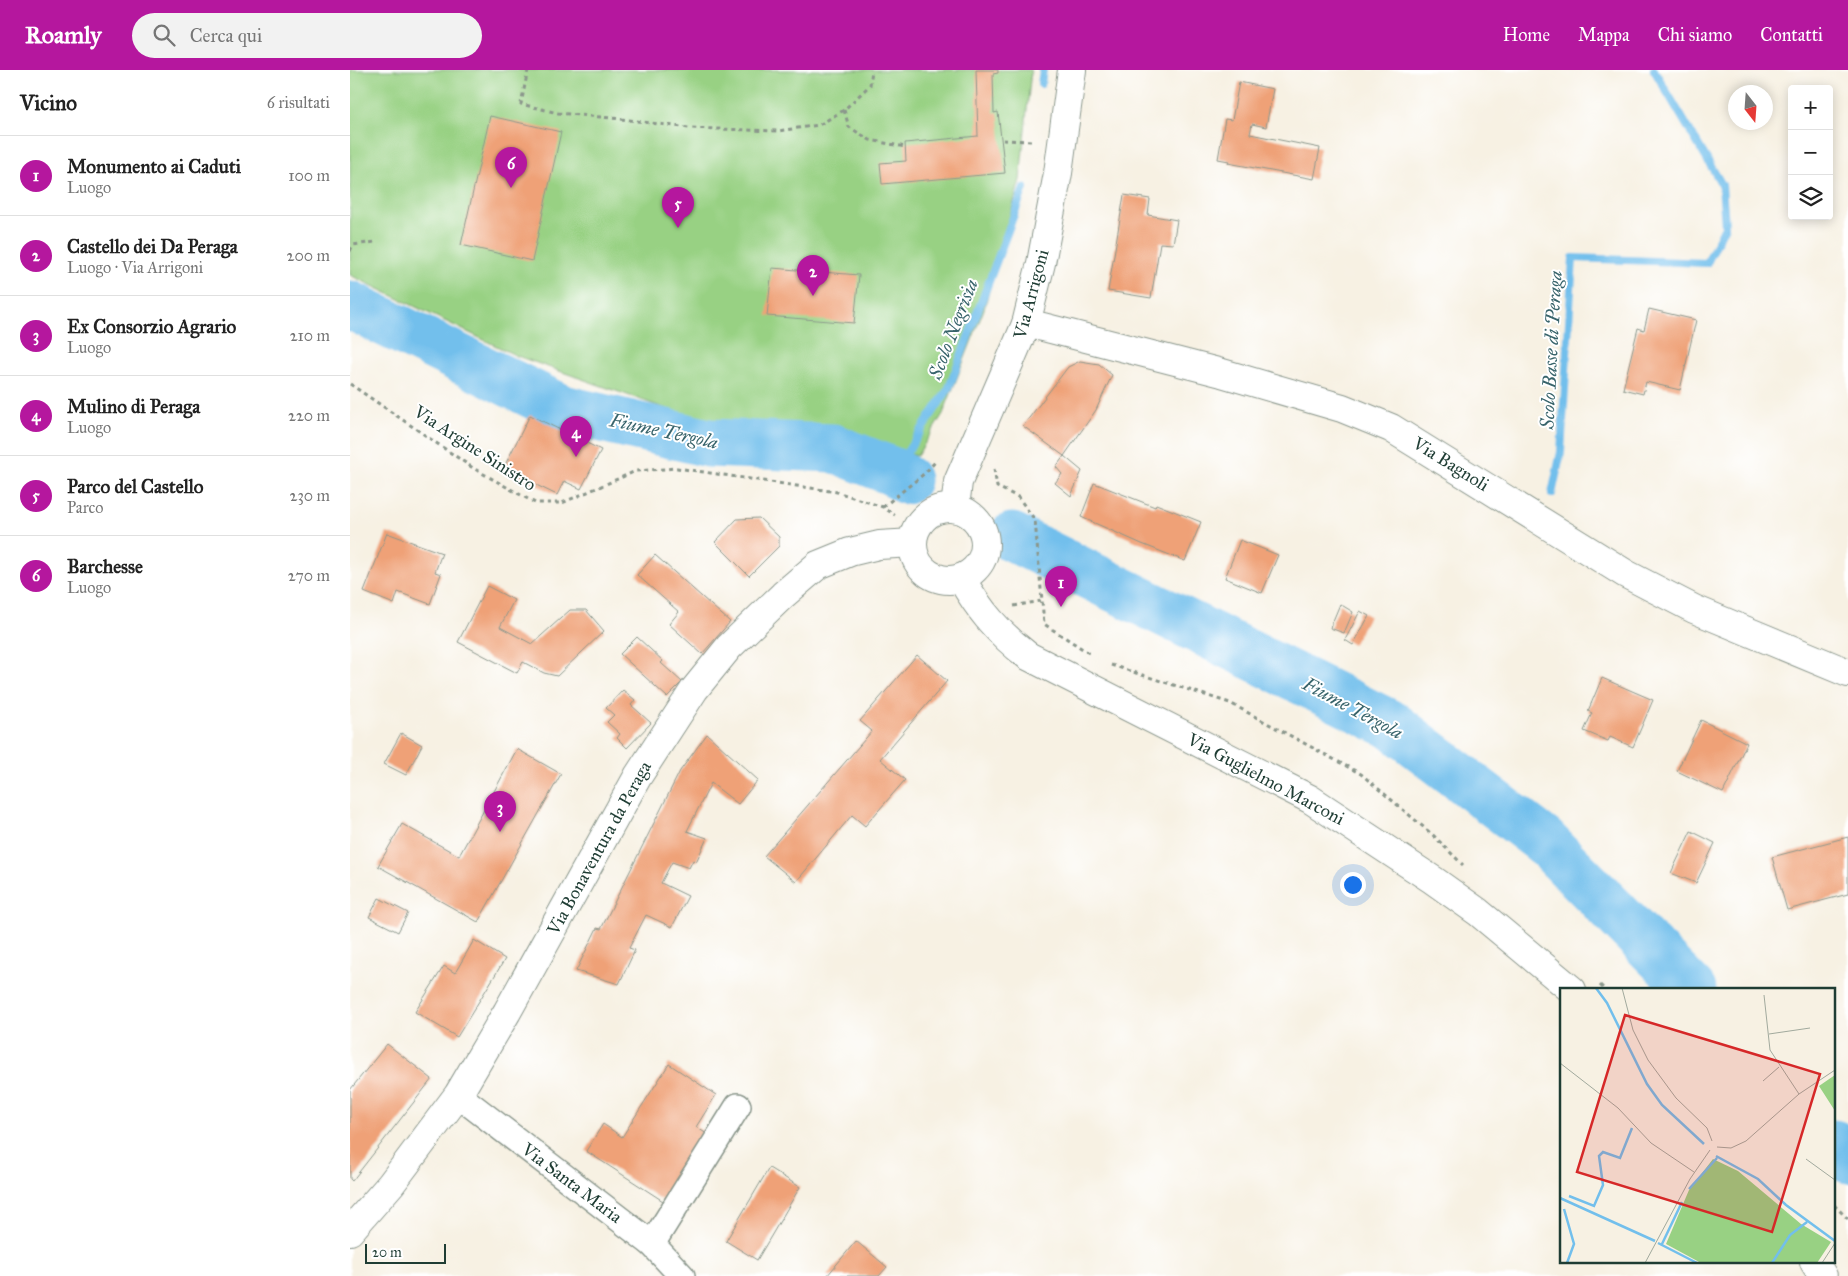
<!DOCTYPE html>
<html lang="it">
<head>
<meta charset="utf-8">
<style>
	:root { --surface:#fff; --page:#f2f2f2; --text:#222; --muted:#767676; --line:#e0e0e0; --accent:#b5179e }
	body { margin:0; font-family:"IM FELL Great Primer",serif; background:var(--page); color:var(--text) }
	.controls { position:absolute; right:15px; top:15px; display:grid; overflow:hidden; border-radius:5px; box-shadow:0 2px 12px #0003 }
	.controls button { width:45px; height:45px; display:grid; place-items:center; padding:0; border:0; border-bottom:1px solid var(--line); background:var(--surface); color:var(--text); font:25px sans-serif }
	.compass { position:absolute; left:1378px; top:15px; width:45px; height:45px; border-radius:50%; background:var(--surface); box-shadow:0 2px 12px #0003; rotate:163deg }
	.scale { position:absolute; left:15px; bottom:12px; width:81px; box-sizing:border-box; padding-left:5px; border:2px solid #1f3d34; border-top:0; font-size:14px; line-height:18px; white-space:nowrap; color:#1f3d34; -webkit-text-stroke:4px #fff; paint-order:stroke }
	.you { position:absolute; left:1002px; top:814px; width:18px; height:18px; margin:-12px; border:4px solid #fff; border-radius:50%; background:#1a73e8; box-shadow:0 0 0 8px #1a73e833 }
	.badge { display:grid; place-items:center; width:32px; height:32px; border-radius:50%; background:var(--accent); color:#fff; font-size:16px; font-weight:700 }
	.pin { position:absolute; translate:-50% -41px; filter:drop-shadow(0 1px 2px #0008) }
	.pin::after { content:''; position:absolute; top:26px; width:18px; height:15px; background:inherit; clip-path:polygon(0 0,100% 0,50% 100%) }
	.list { margin:0; padding:0; list-style:none }
	h2 { display:flex; justify-content:space-between; align-items:center; height:65px; margin:0; padding:0 20px; font-size:21px }
	h2 small { font-size:16px; font-weight:400; color:var(--muted) }
	.list li { display:grid; grid-template-columns:32px 1fr auto; gap:15px; align-items:center; box-sizing:border-box; height:80px; padding:0 20px; border-top:1px solid var(--line) }
	.list b { display:block; font-size:19px; white-space:nowrap }
	.list p { margin:0; font-size:16px; white-space:nowrap; color:var(--muted) }
	.list em { font-size:16px; font-style:normal; color:var(--muted) }
	.icon { flex:none; width:28px; height:28px; fill:none; stroke:currentColor; stroke-width:2; stroke-linecap:round; stroke-linejoin:round }
	.map { position:relative; flex:none; width:1498px; height:1206px; overflow:hidden }
	header { display:flex; align-items:center; gap:30px; box-sizing:border-box; height:70px; padding:0 25px; background:var(--accent); color:#fff }
	header strong { font-size:24px }
	nav { display:flex; gap:28px; margin-inline-start:auto; font-size:18px }
	.search { width:350px; height:45px; background:var(--page); display:flex; align-items:center; gap:12px; box-sizing:border-box; padding:0 18px; border-radius:28px; color:var(--muted); font-size:19px }
	main { display:flex }
	aside { flex:1; background:var(--surface) }
	.map>svg:first-child { display:block }
	.green { fill:#98d183; stroke:#5c875c }
	.lines { fill:none; stroke-linecap:round; stroke-linejoin:round }
	.stream { stroke:#72bfec; stroke-width:8 }
	.river { stroke:#72bfec; stroke-width:49 }
	.building { fill:#efa177 }
	.street-casing { stroke:#8b978c; stroke-width:28 }
	.secondary-casing { stroke:#8b978c; stroke-width:30 }
	.path { stroke:#8b978c; stroke-width:3; stroke-dasharray:4 4; stroke-linecap:butt }
	.street { stroke:#fff; stroke-width:25 }
	.secondary { stroke:#fff; stroke-width:28 }
	.labels { text-anchor:middle; dominant-baseline:central; stroke-width:4; stroke-linejoin:round; paint-order:stroke }
	.street-label { font-size:18px; fill:#1f3d34; stroke:#fff }
	.water-label { font-size:19px; font-style:italic; fill:#38646b; stroke:#fff }
	.inset-river { fill:none; stroke:#72bfec; stroke-width:2.5 }
	.inset-road { fill:none; stroke:#a1a99d; stroke-width:1 }
	.view { fill:#d62828; fill-opacity:0.15; stroke:#d62828; stroke-width:2.5 }
	.inset-edge { fill:none; stroke:#1f3d34; stroke-width:2.5 }
</style>
</head>
<body>
<header>
<strong>Roamly</strong>
<div class="search"><svg class="icon" aria-label="search" viewBox="0 0 24 24"><circle cx="10" cy="10" r="6"/><path d="M15 15l6 6"/></svg>Cerca qui</div>
<nav><a>Home</a><a>Mappa</a><a>Chi siamo</a><a>Contatti</a></nav>
</header>
<main>
<aside>
<h2>Vicino<small>6 risultati</small></h2>
<ul class="list">
<li><span class="badge">1</span><div><b>Monumento ai Caduti</b><p>Luogo</p></div><em>100 m</em></li>
<li><span class="badge">2</span><div><b>Castello dei Da Peraga</b><p>Luogo · Via Arrigoni</p></div><em>200 m</em></li>
<li><span class="badge">3</span><div><b>Ex Consorzio Agrario</b><p>Luogo</p></div><em>210 m</em></li>
<li><span class="badge">4</span><div><b>Mulino di Peraga</b><p>Luogo</p></div><em>220 m</em></li>
<li><span class="badge">5</span><div><b>Parco del Castello</b><p>Parco</p></div><em>230 m</em></li>
<li><span class="badge">6</span><div><b>Barchesse</b><p>Luogo</p></div><em>270 m</em></li>
</ul>
</aside>
<div class="map">
<svg width="1498" height="1206" viewBox="0 0 1498 1206">
	<rect width="100%" height="100%" fill="#fff"/>
	<filter id="ink" filterUnits="userSpaceOnUse"><feTurbulence type="fractalNoise" baseFrequency=".02" numOctaves="2"/><feDisplacementMap in="SourceGraphic" scale="10" xChannelSelector="R" yChannelSelector="G"/><feConvolveMatrix kernelMatrix="1 2 1 2 8 2 1 2 1" color-interpolation-filters="sRGB"/></filter>
	<filter id="wash" filterUnits="userSpaceOnUse"><feTurbulence type="fractalNoise" baseFrequency=".0096" numOctaves="4" result="noise"/><feDisplacementMap in="SourceGraphic" scale="20" xChannelSelector="R" yChannelSelector="G"/><feGaussianBlur stdDeviation="1.12" result="paint"/><feColorMatrix in="noise" values="0 0 0 0 0 0 0 0 0 0 0 0 0 0 0 0 0 1.4 0 .05"/><feComposite in="paint" operator="in"/></filter>
	<g filter="url(#wash)">
		<rect width="100%" height="100%" fill="#f7f1e3"/>
		<path class="green" d="M0 0H681L670 110 634 239 593 344 567 386 484 362 365 356 167 286 0 205Z"/>
		<g class="lines">
			<g class="stream">
				<path d="M691 14 693 0"/>
				<path d="M544 402 599 318 674 118"/>
				<path d="M1202 424 1211 382 1223 188 1357 193 1375 156 1372 115 1304 0"/>
			</g>
			<g class="river">
				<path d="M0 235 213 339 359 373 483 378 544 402 556 410"/>
				<path d="M662 467 1042 655 1194 771 1342 920"/>
				<path d="M1484 1074 1498 1089"/>
			</g>
		</g>
		<g id="blocks">
			<g class="building">
				<path d="M626 0H648V3L643 4 644 43 648 42 655 103 532 114 530 93 556 91 555 73 628 66Z"/>
				<path d="M889 12 923 19 916 57 902 54 900 64 970 78 964 109 878 93 879 91 868 89 875 49 882 50Z"/>
				<path d="M140 46 211 62 182 191 111 175Z"/>
				<path d="M774 125 800 129 798 145 827 150 823 174 810 173 801 228 758 221Z"/>
				<path d="M422 198 509 205 504 253 417 246Z"/>
				<path d="M1299 239 1346 250 1330 320 1296 312 1293 324 1273 319 1288 258 1294 260Z"/>
				<path d="M730 291 749 294 762 305 746 340 714 386 673 356 718 297Z"/>
				<path d="M180 345 251 380 231 419 214 411 207 425 153 399Z"/>
				<path d="M714 386 732 401 721 426 705 413 712 404 706 397Z"/>
				<path d="M744 413 805 437 806 434 851 452 835 491 792 474 731 447Z"/>
				<path d="M409 448 429 467V476L399 506 365 472 387 449Z"/>
				<path d="M37 463 92 483 85 502 91 504 80 534 48 522 44 534 14 522Z"/>
				<path d="M890 470 928 485 912 523 875 508Z"/>
				<path d="M305 485 380 552 352 584 319 554 329 542 287 505Z"/>
				<path d="M137 516 164 530 150 557 182 574 220 540H236L254 561 207 606 194 603 173 592 167 603 108 572Z"/>
				<path d="M990 534 1003 542 994 563 980 558Z"/>
				<path d="M1010 541 1019 546 1003 575 995 570Z"/>
				<path d="M287 567 313 591 311 593 332 612 317 627 270 584Z"/>
				<path d="M567 585 597 611 530 689 555 710 515 756 502 745 446 812 414 786 522 661 510 651Z"/>
				<path d="M1252 608 1303 630 1283 677 1260 667 1258 671 1234 661 1242 643 1238 641Z"/>
				<path d="M273 620 285 630 281 635 301 653 277 678 267 668 270 664 257 652 264 645 256 638Z"/>
				<path d="M1351 650 1397 673 1373 723 1327 701Z"/>
				<path d="M51 663 72 675 56 705 34 694Z"/>
				<path d="M357 664 408 710 388 734 361 713 337 761 357 768 346 792 343 790 339 798 322 792 311 813 338 826 322 857 296 845 279 878 285 880 269 914 226 901 247 858 251 859 330 701Z"/>
				<path d="M167 679 211 704 128 852 28 796 52 754 109 786Z"/>
				<path d="M1341 761 1365 773 1346 813 1321 803Z"/>
				<path d="M1498 767V824L1437 840 1422 787Z"/>
				<path d="M29 828 58 843 48 862 19 847Z"/>
				<path d="M124 870 155 889 107 967 65 942 94 896 105 903Z"/>
				<path d="M37 974 82 1009 2 1111 0 1109V1020Z"/>
				<path d="M319 994 366 1025 346 1057 357 1064 313 1131 236 1081 253 1054 272 1067Z"/>
				<path d="M419 1098 450 1117 407 1190 376 1171Z"/>
				<path d="M506 1171 537 1197 529 1206H477Z"/>
			</g>
		</g>
	</g>
	<g filter="url(#ink)">
		<use href="#blocks" fill-opacity="0" stroke="#8b978c" stroke-width="1"/>
		<g class="lines">
			<defs>
				<g id="street">
					<path d="M108 1025 302 1174 332 1206"/>
					<path d="M302 1174 388 1036"/>
				</g>
				<g id="secondary">
					<path d="M676 254 693 257 872 303 992 338 1041 358 1276 504 1344 539 1498 603"/>
					<path d="M605 438 608 412 676 254 691 193 708 103 722 0"/>
					<circle cx="599" cy="474" r="36"/>
					<path d="M611 508C629 540 648 563 678 586L960 729 1083 810 1128 842 1222 920"/>
					<path d="M0 1161 41 1114 108 1025 157 942 288 706 344 620 379 577 433 525 468 495 500 482 529 475 563 473"/>
					<path d="M1464 1192 1473 1206"/>
				</g>
			</defs>
			<use href="#street" class="street-casing"/>
			<use href="#secondary" class="secondary-casing"/>
			<g class="path">
				<path d="M178 0 171 34 208 43 271 49 339 58 428 61 469 55 494 40 520 15 522 0"/>
				<path d="M494 40 499 57 520 70 555 77"/>
				<path d="M653 70 684 71"/>
				<path d="M0 181 3 175 25 172"/>
				<path d="M0 314 123 398 185 433H212L286 401 327 398 487 422 533 437 545 445"/>
				<path d="M644 399 647 417 668 427 685 450 694 554 742 585"/>
				<path d="M533 437 575 403 585 392"/>
				<path d="M664 536 691 531"/>
				<path d="M761 595 880 633 1011 704 1084 766 1113 795"/>
				<path d="M1250 915 1255 920"/>
				<path d="M1484 1135 1498 1149"/>
			</g>
			<use href="#street" class="street"/>
			<use href="#secondary" class="secondary"/>
		</g>
	</g>
	<g class="labels">
		<g class="street-label">
			<text transform="translate(681 224) rotate(-75)">Via Arrigoni</text>
			<text transform="translate(125 378) rotate(33)">Via Argine Sinistro</text>
			<text transform="translate(1101 394) rotate(32)">Via Bagnoli</text>
			<text transform="translate(916 709) rotate(28)">Via Guglielmo Marconi</text>
			<text transform="translate(249 778) rotate(-61)">Via Bonaventura da Peraga</text>
			<text transform="translate(222 1113) rotate(37)">Via Santa Maria</text>
		</g>
		<g class="water-label">
			<text transform="translate(603 259) rotate(-69)">Scolo Negrisia</text>
			<text transform="translate(1201 280) rotate(-87)">Scolo Basse di Peraga</text>
			<text transform="translate(314 361) rotate(12)">Fiume Tergola</text>
			<text transform="translate(1003 638) rotate(28)">Fiume Tergola</text>
		</g>
	</g>
	<g transform="translate(1210 918)">
		<rect width="275" height="275" fill="#f7f1e3"/>
		<path d="M275 87V123L259 98ZM153 171 178 183 241 236 271 254 257 275H141L106 256 129 202Z" fill="#98d183"/>
		<path class="inset-river" d="M36 0 47 15 87 96 102 117 144 156M156 168 198 191 226 217 275 253M129 201 157 170M9 208 34 218 43 197 39 168 43 164 60 170 72 140M0 210 95 253M4 221 14 256 7 275M98 255 137 275M102 256 122 214M212 275 230 247 247 234"/>
		<path class="inset-road" d="M62 0 73 42 88 72 116 110 147 140 152 153M204 7 210 62 239 106M209 46 250 40M0 75 58 120 91 155 134 184M203 93 219 79M157 159 171 160 186 153 239 106 275 82M246 171 275 192M85 275 130 191 150 162M262 275 275 255"/>
		<path class="view" d="M65 27 260 86 212 244 17 184Z"/>
		<rect width="275" height="275" class="inset-edge"/>
	</g>
</svg>
<div class="controls">
<button>+</button>
<button>−</button>
<button><svg class="icon" aria-label="layers" viewBox="0 0 24 24"><path d="M12 4l9 5-9 5-9-5zM3 14l9 5 9-5"/></svg></button>
</div>
<svg class="compass" viewBox="-18 -18 36 36"><path d="M0-13l5 13h-10z" fill="#e53935"/><path d="M0 13l5-13h-10z" fill="#767676"/></svg>
<div class="scale">20 m</div>
<div class="you"></div>
<div class="pin badge" style="left:711px;top:537px">1</div>
<div class="pin badge" style="left:463px;top:226px">2</div>
<div class="pin badge" style="left:150px;top:762px">3</div>
<div class="pin badge" style="left:226px;top:387px">4</div>
<div class="pin badge" style="left:328px;top:158px">5</div>
<div class="pin badge" style="left:161px;top:118px">6</div>
</div>
</main>
</body>
</html>
